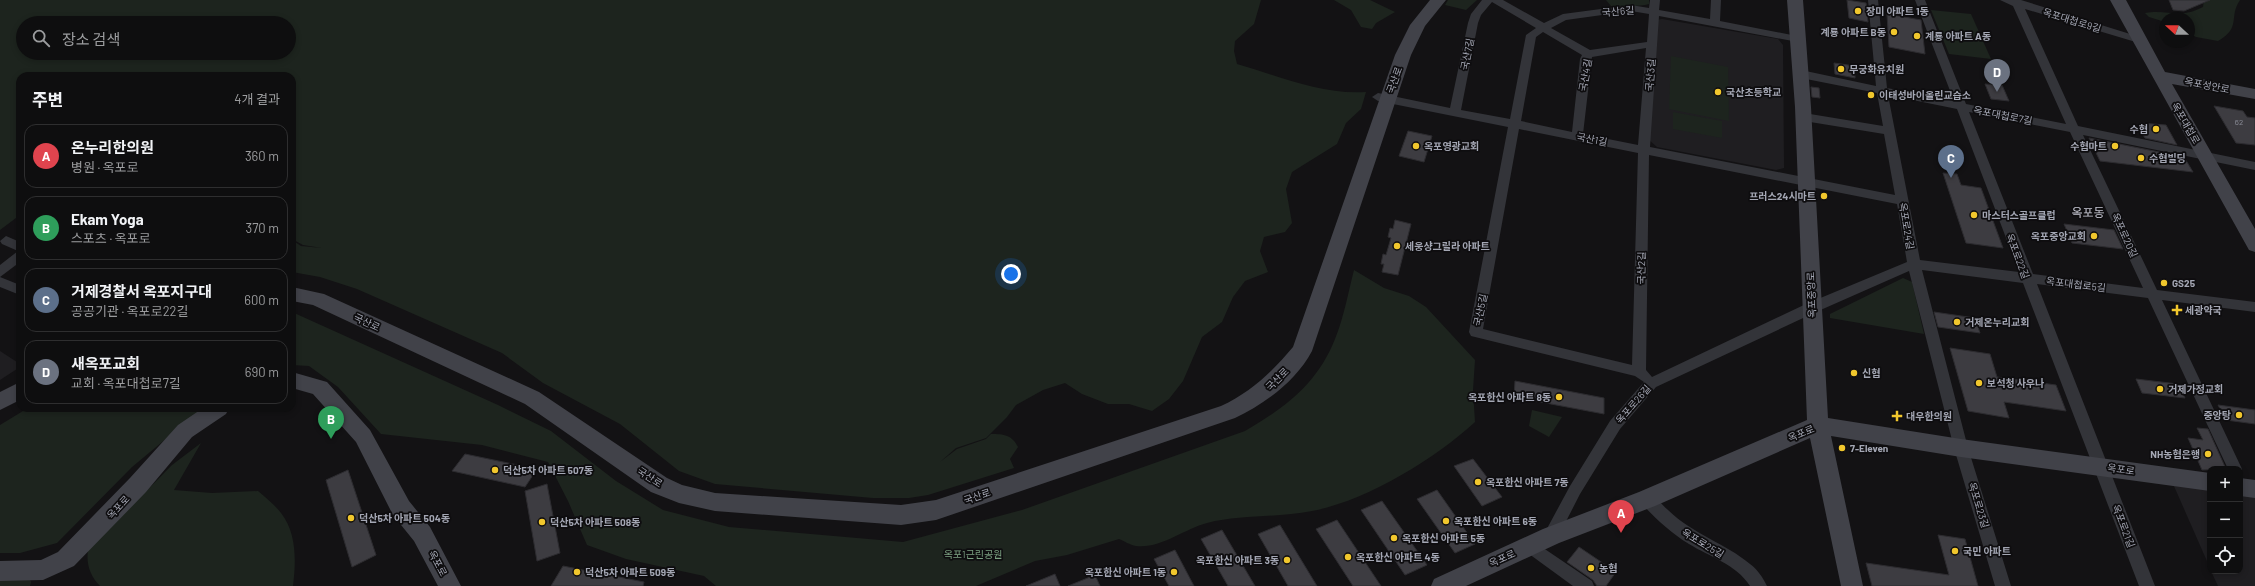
<!DOCTYPE html>
<html lang="ko">
<head>
<meta charset="utf-8">
<style>
	:root { --surface:#0e0e0f; --page:#171718; --text:#f1f3f6; --muted:#9b9c9e; --line:#2e2e2f; --accent:#8c9099 }
	body { margin:0; font-family:Barlow,"Noto Sans KR",sans-serif; background:var(--page); color:var(--text) }
	.controls { position:absolute; right:12px; bottom:12px; display:grid; overflow:hidden; border-radius:8px; box-shadow:0 2px 6px #0003 }
	.controls button { width:36px; height:36px; display:grid; place-items:center; padding:0; border:0; border-bottom:1px solid var(--line); background:var(--surface); color:var(--text); font:20px sans-serif }
	.compass { position:absolute; left:2159px; top:12px; width:36px; height:36px; border-radius:50%; background:var(--surface); box-shadow:0 2px 6px #0003; rotate:291deg }
	.you { position:absolute; left:1011px; top:274px; width:14px; height:14px; margin:-10px; border:3px solid #fff; border-radius:50%; background:#1a73e8; box-shadow:0 0 0 6px #1a73e833 }
	.badge { display:grid; place-items:center; width:26px; height:26px; border-radius:50%; background:var(--accent); color:#fff; font-size:13px; font-weight:700 }
	.pin { position:absolute; translate:-50% -33px; filter:drop-shadow(0 1px 2px #0008) }
	.pin::after { content:''; position:absolute; top:21px; width:14px; height:12px; background:inherit; clip-path:polygon(0 0,100% 0,50% 100%) }
	.list { margin:0; padding:0; list-style:none }
	h2 { display:flex; justify-content:space-between; align-items:center; height:52px; margin:0; padding:0 16px; font-size:17px }
	h2 small { font-size:13px; font-weight:400; color:var(--muted) }
	.list li { display:grid; grid-template-columns:26px 1fr auto; gap:12px; align-items:center; box-sizing:border-box; height:64px; margin:0 8px 8px; padding:0 8px; border:1px solid var(--line); border-radius:12px }
	.list b { display:block; font-size:15px; white-space:nowrap }
	.list p { margin:0; font-size:13px; white-space:nowrap; color:var(--muted) }
	.list em { font-size:13px; font-style:normal; color:var(--muted) }
	.icon { flex:none; width:22px; height:22px; fill:none; stroke:currentColor; stroke-width:2; stroke-linecap:round; stroke-linejoin:round }
	.map { position:relative; flex:none; width:2255px; height:586px; overflow:hidden }
	.search { position:absolute; background:var(--surface); box-shadow:0 2px 6px #0003; left:16px; top:16px; width:280px; height:44px; display:flex; align-items:center; gap:10px; box-sizing:border-box; padding:0 14px; border-radius:22px; color:var(--muted); font-size:15px }
	.panel { position:absolute; background:var(--surface); box-shadow:0 2px 6px #0003; left:16px; top:72px; width:280px; height:340px; border-radius:12px }
	.map>svg:first-child { display:block }
	.built { fill:#1f1e21 }
	.green { fill:#1d241e; fill-rule:evenodd }
	.building { fill:#3d3c41; stroke:#2d2c30 }
	.lines { fill:none; stroke-linecap:round; stroke-linejoin:round }
	.street { fill:#333439; fill-rule:evenodd }
	.secondary { fill:#414249; fill-rule:evenodd }
	.poi-dot { fill:#f1c72d; stroke:#0e0d0f; stroke-width:1.5 }
	.labels { text-anchor:middle; dominant-baseline:central; stroke-width:3.5; stroke-linejoin:round; paint-order:stroke }
	.number-label { font-size:8px; fill:#8a8c97 }
	.street-label { font-size:10px; fill:#a4a7b4; stroke:#0e0d0f }
	.poi-label { font-size:10px; font-weight:bold; fill:#a4a7b4; stroke:#0e0d0f; text-anchor:start }
	.park-label { font-size:10px; fill:#7ba081; stroke:#0e0d0f }
	.quarter-label { font-size:12px; fill:#c5c6d1; stroke:#0e0d0f }
</style>
</head>
<body>
<div class="map">
<svg width="2255" height="586" viewBox="0 0 2255 586">
	<rect width="100%" height="100%" fill="#131214"/>
	<g class="built">
		<path d="M1662 19 1778 39 1783 45 1784 168 1776 170 1657 147 1649 140 1657 20Z"/>
		<path d="M0 351 20 364V367L0 380Z"/>
		<path d="M2170 477 2210 482V568Z"/>
		<path d="M2240 487 2255 489V586H2218L2211 571H2240Z"/>
	</g>
	<g class="green">
		<path d="M0 0H1261L1254 24 1235 41 1234 51 1237 64C1279 76 1322 95 1366 92L1361 109 1346 123 1337 144 1292 172 1286 189 1292 223 1285 232 1264 237 1260 251 1268 272 1245 281 1233 297 1222 322 1202 337 1183 381 1169 399 1152 411 1129 404H1108L1082 394 1065 383 1043 390 1016 405 1007 417 986 438 956 448 940 462 957 449 986 439 991 434C1004 434 1012 435 1018 447L1010 459 1014 468 928 495 909 498H873L715 484 679 471 620 424 543 383 502 353 357 289 320 277 292 272V240L301 246 322 248 303 245 292 239V76H20V215L0 230ZM23 23H289V53H23Z"/>
		<path d="M1334 0H1370L1395 12 1376 23 1372 29 1361 27 1351 10Z"/>
		<path d="M1448 0H1477L1466 10 1445 5Z"/>
		<path d="M1606 0H1649V4C1639 7 1623 5 1611 6Z"/>
		<path d="M2204 0H2240C2228 18 2242 27 2218 41L2196 37 2189 33V18H2165V22L2149 17 2145 13C2170 9 2177 20 2203 7Z"/>
		<path d="M1931 10 1971 14 1991 59 1949 54Z"/>
		<path d="M1671 56 1728 67 1729 121 1669 109Z"/>
		<path d="M1673 112 1722 121V138L1673 129Z"/>
		<path d="M1354 270 1384 288 1409 296 1426 307 1475 360 1473 390 1475 422C1435 459 1366 501 1312 511 1277 518 1241 514 1207 523 1184 529 1160 549 1136 546 1130 545 1124 541 1119 539L1067 555 1035 561 976 586H716L704 576 626 559 587 545 568 501 548 462 482 445 381 434 338 387 309 366 292 365V312L498 405 551 431 616 481 663 510 729 527 903 542 1022 510 1245 431C1286 407 1317 384 1335 339 1344 317 1348 293 1354 270Z"/>
		<path d="M1903 278 1912 282 1924 334 1830 318V314Z"/>
		<path d="M28 408H203L132 467 57 543 20 553H0V425Z"/>
		<path d="M1532 410 1562 417 1549 437 1529 426Z"/>
		<path d="M201 443 174 490 212 493 258 491C266 498 275 505 281 513 297 533 296 562 293 586H100C90 576 86 564 88 550L172 465Z"/>
		<path d="M0 574 28 575 31 582 30 586H0Z"/>
	</g>
	<g class="building">
		<path d="M1847 0 1866 3 1868 22 1849 18Z"/>
		<path d="M2169 0H2210L2184 11 2173 10Z"/>
		<path d="M1887 14 1921 20 1925 54 1889 47Z"/>
		<path d="M1834 63 1855 66V78L1835 74Z"/>
		<path d="M1985 84 2002 85 2009 101 1991 99Z"/>
		<path d="M1811 87 1819 88 1820 98 1812 97Z"/>
		<path d="M2214 106 2243 111 2247 117 2255 118V145L2236 143Z"/>
		<path d="M2140 123 2166 125 2177 145 2145 138 2142 133 2146 134Z"/>
		<path d="M1408 131 1432 136 1424 162 1399 156Z"/>
		<path d="M2089 138 2184 157 2193 172 2100 161Z"/>
		<path d="M1943 173 1957 174 1961 185 1981 188 2003 248 1966 243Z"/>
		<path d="M1395 220 1411 224 1398 275 1382 272 1384 264H1381L1383 254 1386 255 1391 238 1388 237 1390 228 1393 229Z"/>
		<path d="M2064 224 2114 230 2123 249 2072 243Z"/>
		<path d="M1934 312 1975 318 1980 333 1938 327Z"/>
		<path d="M1950 348 1990 354 1997 377 2056 385 2066 411 2004 402 2009 418 1968 411Z"/>
		<path d="M2136 379 2178 384 2185 398 2142 393Z"/>
		<path d="M1515 381 1604 398V414L1514 397Z"/>
		<path d="M2218 405 2255 410V424L2226 420Z"/>
		<path d="M2197 428 2208 429 2226 469 2202 470 2188 438 2203 440Z"/>
		<path d="M465 454 537 469 525 487 452 471Z"/>
		<path d="M1473 459 1502 497 1482 506 1454 466Z"/>
		<path d="M348 470 376 555 352 567 326 480Z"/>
		<path d="M547 484 560 553 537 561 525 491Z"/>
		<path d="M1437 490 1475 544 1455 553 1417 499Z"/>
		<path d="M1382 501 1427 565 1405 575 1361 510Z"/>
		<path d="M1337 520 1381 586H1353L1316 529Z"/>
		<path d="M1280 525 1317 586H1288L1258 534Z"/>
		<path d="M1222 530 1255 586H1228L1201 539Z"/>
		<path d="M1938 535 1965 539 1978 586H1872L1866 563 1949 575Z"/>
		<path d="M1579 547 1616 572 1606 586H1597L1593 580 1567 562Z"/>
		<path d="M1175 550 1194 586H1169L1154 559Z"/>
		<path d="M563 566 644 582 643 586H551Z"/>
		<path d="M1055 574 1060 586H1026Z"/>
		<path d="M1095 575 1100 586H1068Z"/>
	</g>
	<g class="lines">
		<g class="street">
			<path d="M1482 0H1503L1544 23 1563 14 1631 5 1649 8 1650 0H1660L1659 10 1710 19 1711 0H1721L1720 21 1802 37 1803 39 1798 42 1659 16 1650 147 1895 195 1884 134 1804 121 1798 117 1804 113 1883 126 1877 93 1801 78 1795 74 1801 70 1876 86 1868 0H1878L1887 88 1954 101 1915 0H1925L1966 104 2066 124 2013 6 2000 0H2021L2143 38 2144 40 2139 43 2025 9 2078 126 2255 162V170L2083 135 2157 290 2255 302V312L2162 300 2242 469 2240 473V469H2228L2148 298 2037 284 2155 586H2139L2023 283 1922 270 1968 448 2011 586H1995L1954 448 1909 271 1816 312 1656 387 1620 429 1580 494 1556 541 1551 543 1546 541 1543 536 1570 486 1610 421 1644 382 1635 376 1471 336 1469 332 1508 127 1378 101 1372 97 1378 93 1450 108 1468 23 1471 14ZM1492 2 1536 28 1526 35 1510 119 1461 110 1478 23 1481 15ZM1631 11 1649 14 1647 42 1590 50 1551 28 1566 20ZM1543 32 1582 55 1580 59 1572 132 1521 121 1536 37ZM1646 48 1638 145 1583 134 1592 57ZM1888 95 1957 109 2019 272 1920 260ZM1969 112 2070 132 2143 288 2033 274ZM1519 129 1638 153 1632 365 1483 329ZM1649 155 1897 204 1907 262 1806 304 1652 377 1646 370Z"/>
			<path d="M6 236 20 242V262L0 277V265L18 251 2 244 0 241Z"/>
			<path d="M0 277 20 285V295L0 287Z"/>
			<path d="M1647 493C1656 496 1661 504 1668 510 1694 535 1725 543 1750 564 1758 570 1763 578 1767 586H1750C1736 564 1710 557 1689 544 1671 533 1656 519 1642 504L1640 499 1642 494Z"/>
			<path d="M1530 539 1592 581 1594 586H1573L1525 551 1522 546 1525 541Z"/>
		</g>
		<g class="secondary">
			<path d="M1430 0H1446L1425 26 1411 55 1312 351C1296 381 1265 404 1235 418L936 520 901 525 715 511 679 503 651 492 525 404 313 305 292 301V287L324 294 539 392 667 478 682 485 715 493 901 505 936 500 1221 406C1251 392 1272 372 1293 347L1395 55 1410 25Z"/>
			<path d="M1787 0H1803L1811 107 1828 418 1961 439 2210 473V491L1961 457 1831 436 1863 586H1841L1810 438 1655 506 1559 543 1466 586H1431L1434 579 1543 529 1639 492 1807 420 1795 107Z"/>
			<path d="M2110 0H2126L2165 72 2255 89V99L2172 84 2255 229V252L2249 250Z"/>
			<path d="M292 372 327 382 370 430 409 501 430 527 461 586H438L414 541 393 515 356 442 313 394 292 388Z"/>
			<path d="M20 382V400L0 410V392Z"/>
			<path d="M203 408H229L226 414 192 437 146 492 74 566 43 580 0 581V561L41 560 58 552 130 478 178 425Z"/>
			<path d="M2240 478 2255 480V498L2240 496Z"/>
		</g>
	</g>
	<g class="poi-dot">
		<circle cx="1858" cy="11" r="4"/>
		<circle cx="1894" cy="32" r="4"/>
		<circle cx="1917" cy="36" r="4"/>
		<circle cx="1841" cy="69" r="4"/>
		<circle cx="1718" cy="92" r="4"/>
		<circle cx="1871" cy="95" r="4"/>
		<circle cx="2156" cy="129" r="4"/>
		<circle cx="1416" cy="146" r="4"/>
		<circle cx="2115" cy="146" r="4"/>
		<circle cx="2141" cy="158" r="4"/>
		<circle cx="1824" cy="196" r="4"/>
		<circle cx="1974" cy="215" r="4"/>
		<circle cx="2094" cy="236" r="4"/>
		<circle cx="1397" cy="246" r="4"/>
		<circle cx="2164" cy="283" r="4"/>
		<path d="M2175 304h4v4h4v4h-4v4h-4v-4h-4v-4h4z"/>
		<circle cx="1957" cy="322" r="4"/>
		<circle cx="1854" cy="373" r="4"/>
		<circle cx="1979" cy="383" r="4"/>
		<circle cx="2160" cy="389" r="4"/>
		<circle cx="1559" cy="397" r="4"/>
		<circle cx="2239" cy="415" r="4"/>
		<path d="M1895 410h4v4h4v4h-4v4h-4v-4h-4v-4h4z"/>
		<circle cx="1842" cy="448" r="4"/>
		<circle cx="2208" cy="454" r="4"/>
		<circle cx="495" cy="470" r="4"/>
		<circle cx="1478" cy="482" r="4"/>
		<circle cx="351" cy="518" r="4"/>
		<circle cx="1446" cy="521" r="4"/>
		<circle cx="542" cy="522" r="4"/>
		<circle cx="1394" cy="538" r="4"/>
		<circle cx="1955" cy="551" r="4"/>
		<circle cx="1348" cy="557" r="4"/>
		<circle cx="1287" cy="560" r="4"/>
		<circle cx="1591" cy="568" r="4"/>
		<circle cx="577" cy="572" r="4"/>
		<circle cx="1174" cy="572" r="4"/>
	</g>
	<g class="labels">
		<g class="number-label">
			<text x="2239" y="122">62</text>
		</g>
		<g class="street-label">
			<text transform="translate(1618 11) rotate(-4)">국산6길</text>
			<text transform="translate(2072 20) rotate(17)">옥포대첩로9길</text>
			<text transform="translate(1467 54) rotate(-79)">국산7길</text>
			<text transform="translate(1585 75) rotate(-80)">국산4길</text>
			<text transform="translate(1650 75) rotate(-86)">국산3길</text>
			<text transform="translate(1394 80) rotate(-70)">국산로</text>
			<text transform="translate(2207 85) rotate(11)">옥포성안로</text>
			<text transform="translate(2003 115) rotate(11)">옥포대첩로7길</text>
			<text transform="translate(2186 123) rotate(60)">옥포대첩로</text>
			<text transform="translate(1592 139) rotate(11)">국산1길</text>
			<text transform="translate(1907 226) rotate(80)">옥포로24길</text>
			<text transform="translate(2125 235) rotate(65)">옥포로20길</text>
			<text transform="translate(2018 256) rotate(69)">옥포로22길</text>
			<text transform="translate(1641 268) rotate(-89)">국산2길</text>
			<text transform="translate(2076 284) rotate(7)">옥포대첩로5길</text>
			<text transform="translate(1811 295) rotate(-92)">옥포중앙로</text>
			<text transform="translate(1480 310) rotate(-78)">국산5길</text>
			<text transform="translate(367 322) rotate(25)">국산로</text>
			<text transform="translate(1277 379) rotate(-45)">국산로</text>
			<text transform="translate(1633 404) rotate(-49)">옥포로26길</text>
			<text transform="translate(1801 433) rotate(-23)">옥포로</text>
			<text transform="translate(2121 469) rotate(8)">옥포로</text>
			<text transform="translate(650 477) rotate(33)">국산로</text>
			<text transform="translate(977 496) rotate(-19)">국산로</text>
			<text transform="translate(1979 505) rotate(73)">옥포로23길</text>
			<text transform="translate(118 507) rotate(-47)">옥포로</text>
			<text transform="translate(2124 526) rotate(69)">옥포로21길</text>
			<text transform="translate(1703 543) rotate(31)">옥포로25길</text>
			<text transform="translate(1502 558) rotate(-24)">옥포로</text>
			<text transform="translate(438 563) rotate(62)">옥포로</text>
		</g>
		<g class="poi-label">
			<text x="1866" y="11">장미 아파트 1동</text>
			<text x="1886" y="32" text-anchor="end">계룡 아파트 B동</text>
			<text x="1925" y="36">계룡 아파트 A동</text>
			<text x="1849" y="69">무궁화유치원</text>
			<text x="1726" y="92">국산초등학교</text>
			<text x="1879" y="95">이태성바이올린교습소</text>
			<text x="2148" y="129" text-anchor="end">수협</text>
			<text x="1424" y="146">옥포영광교회</text>
			<text x="2107" y="146" text-anchor="end">수협마트</text>
			<text x="2149" y="158">수협빌딩</text>
			<text x="1816" y="196" text-anchor="end">프러스24시마트</text>
			<text x="1982" y="215">마스터스골프클럽</text>
			<text x="2086" y="236" text-anchor="end">옥포중앙교회</text>
			<text x="1405" y="246">세웅샹그릴라 아파트</text>
			<text x="2172" y="283">GS25</text>
			<text x="2185" y="310">세광약국</text>
			<text x="1965" y="322">거제온누리교회</text>
			<text x="1862" y="373">신협</text>
			<text x="1987" y="383">보석청 사우나</text>
			<text x="2168" y="389">거제가정교회</text>
			<text x="1551" y="397" text-anchor="end">옥포한신 아파트 8동</text>
			<text x="2231" y="415" text-anchor="end">중앙탕</text>
			<text x="1906" y="416">대우한의원</text>
			<text x="1850" y="448">7-Eleven</text>
			<text x="2200" y="454" text-anchor="end">NH농협은행</text>
			<text x="503" y="470">덕산5차 아파트 507동</text>
			<text x="1486" y="482">옥포한신 아파트 7동</text>
			<text x="359" y="518">덕산5차 아파트 504동</text>
			<text x="1454" y="521">옥포한신 아파트 6동</text>
			<text x="550" y="522">덕산5차 아파트 508동</text>
			<text x="1402" y="538">옥포한신 아파트 5동</text>
			<text x="1963" y="551">국민 아파트</text>
			<text x="1356" y="557">옥포한신 아파트 4동</text>
			<text x="1279" y="560" text-anchor="end">옥포한신 아파트 3동</text>
			<text x="1599" y="568">농협</text>
			<text x="585" y="572">덕산5차 아파트 509동</text>
			<text x="1166" y="572" text-anchor="end">옥포한신 아파트 1동</text>
		</g>
		<g class="park-label">
			<text x="973" y="554">옥포1근린공원</text>
		</g>
		<g class="quarter-label">
			<text x="2088" y="212">옥포동</text>
		</g>
	</g>
</svg>
<div class="controls">
<button>+</button>
<button>−</button>
<button><svg class="icon" aria-label="locate" viewBox="0 0 24 24"><circle cx="12" cy="12" r="6"/><path d="M12 2v4M12 18v4M2 12h4M18 12h4"/></svg></button>
</div>
<svg class="compass" viewBox="-18 -18 36 36"><path d="M0-13l5 13h-10z" fill="#e53935"/><path d="M0 13l5-13h-10z" fill="#9b9c9e"/></svg>
<div class="you"></div>
<div class="pin badge" style="left:1621px;top:533px;background:#e0444e">A</div>
<div class="pin badge" style="left:331px;top:439px;background:#2e9e5b">B</div>
<div class="pin badge" style="left:1951px;top:178px;background:#5c6f8a">C</div>
<div class="pin badge" style="left:1997px;top:92px;background:#6b7280">D</div>
<div class="search"><svg class="icon" aria-label="search" viewBox="0 0 24 24"><circle cx="10" cy="10" r="6"/><path d="M15 15l6 6"/></svg>장소 검색</div>
<section class="panel">
<h2>주변<small>4개 결과</small></h2>
<ul class="list">
<li><span class="badge" style="background:#e0444e">A</span><div><b>온누리한의원</b><p>병원 · 옥포로</p></div><em>360 m</em></li>
<li><span class="badge" style="background:#2e9e5b">B</span><div><b>Ekam Yoga</b><p>스포츠 · 옥포로</p></div><em>370 m</em></li>
<li><span class="badge" style="background:#5c6f8a">C</span><div><b>거제경찰서 옥포지구대</b><p>공공기관 · 옥포로22길</p></div><em>600 m</em></li>
<li><span class="badge" style="background:#6b7280">D</span><div><b>새옥포교회</b><p>교회 · 옥포대첩로7길</p></div><em>690 m</em></li>
</ul>
</section>
</div>
</body>
</html>
